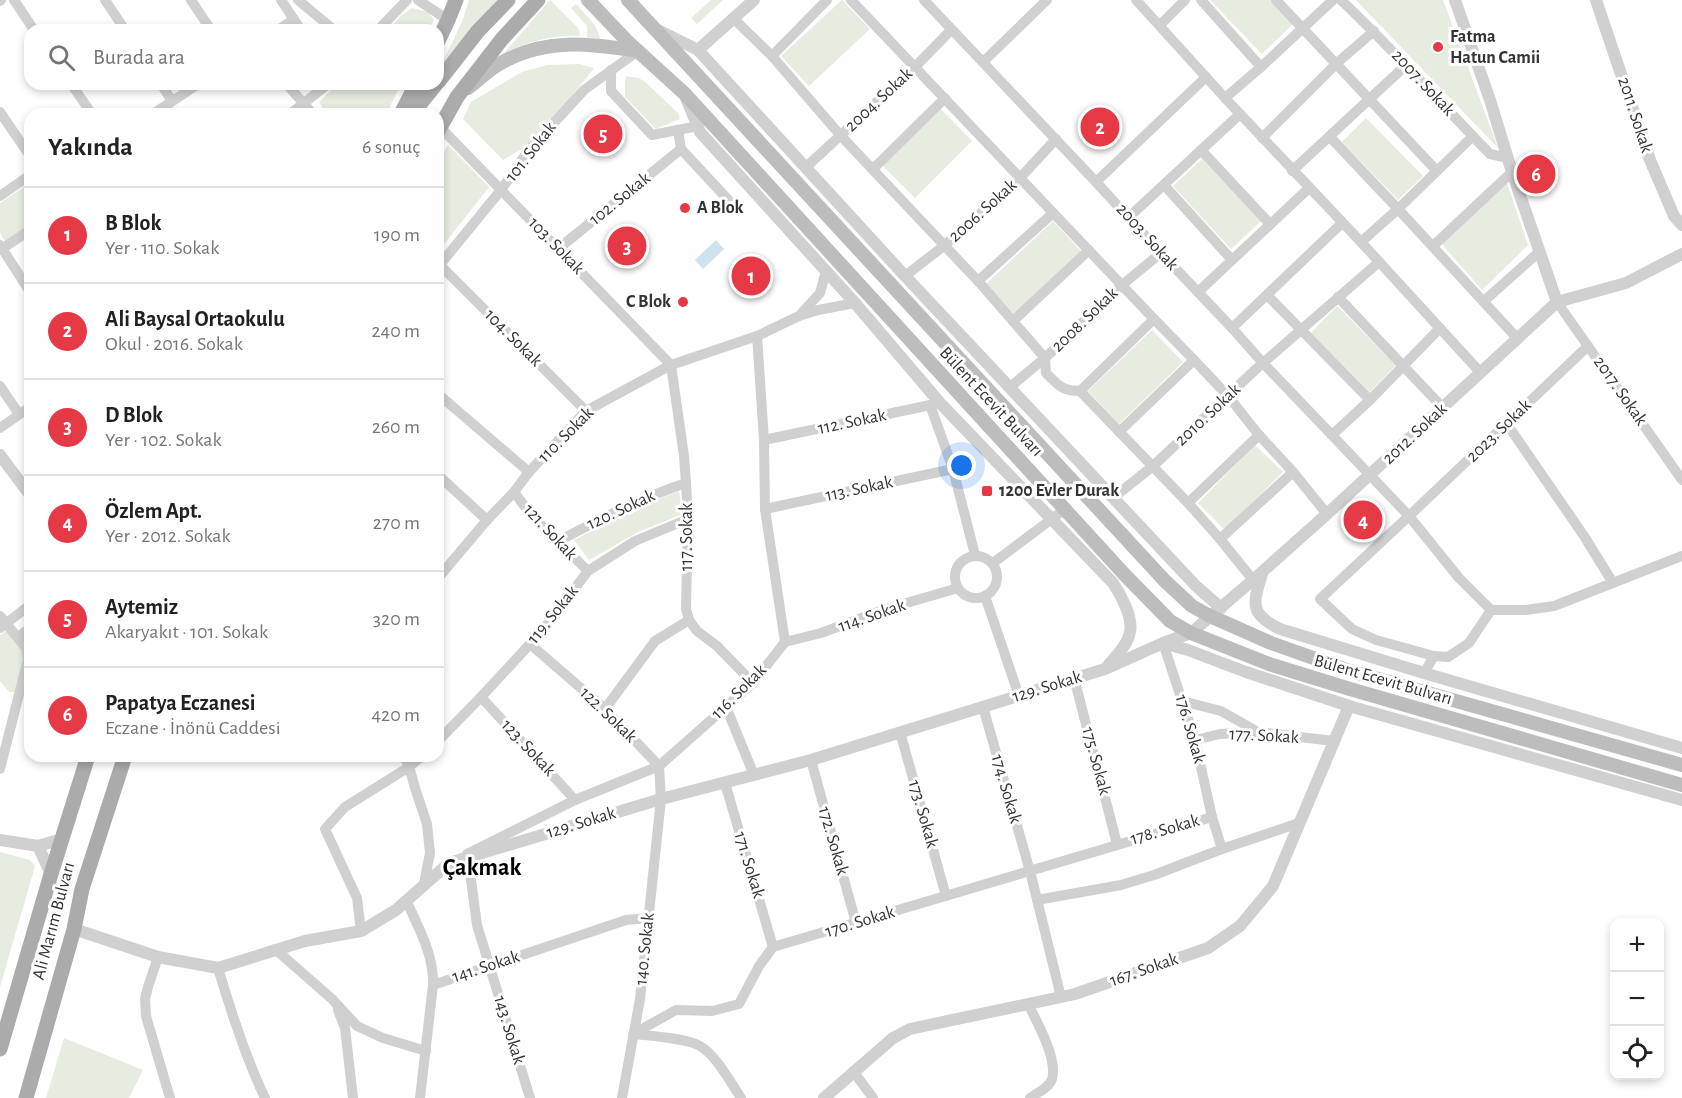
<!DOCTYPE html>
<html lang="tr">
<head>
<meta charset="utf-8">
<style>
	:root { --surface:#fff; --page:#f2f2f2; --text:#202124; --muted:#757577; --line:#e0e0e0; --accent:#e63946 }
	body { margin:0; font-family:"Alegreya Sans",sans-serif; background:var(--page); color:var(--text) }
	.controls { position:absolute; right:18px; bottom:18px; display:grid; overflow:hidden; border-radius:12px; box-shadow:0 3px 9px #0003 }
	.controls button { width:54px; height:54px; display:grid; place-items:center; padding:0; border:0; border-bottom:2px solid var(--line); background:var(--surface); color:var(--text); font:30px sans-serif }
	.you { position:absolute; left:962px; top:466px; width:21px; height:21px; margin:-15px; border:4px solid #fff; border-radius:50%; background:#1a73e8; box-shadow:0 0 0 9px #1a73e833 }
	.badge { display:grid; place-items:center; width:39px; height:39px; border-radius:50%; background:var(--accent); color:#fff; font-size:20px; font-weight:700 }
	.pin { position:absolute; translate:-50% -50%; border:3px solid #fff; box-shadow:0 2px 6px #0006 }
	.list { margin:0; padding:0; list-style:none }
	h2 { display:flex; justify-content:space-between; align-items:center; height:78px; margin:0; padding:0 24px; font-size:26px }
	h2 small { font-size:20px; font-weight:400; color:var(--muted) }
	.list li { display:grid; grid-template-columns:39px 1fr auto; gap:18px; align-items:center; box-sizing:border-box; height:96px; padding:0 24px; border-top:2px solid var(--line) }
	.list b { display:block; font-size:22px; white-space:nowrap }
	.list p { margin:0; font-size:20px; white-space:nowrap; color:var(--muted) }
	.list em { font-size:20px; font-style:normal; color:var(--muted) }
	.icon { flex:none; width:33px; height:33px; fill:none; stroke:currentColor; stroke-width:2; stroke-linecap:round; stroke-linejoin:round }
	.map { position:relative; flex:none; width:1682px; height:1098px; overflow:hidden }
	.search { position:absolute; background:var(--surface); box-shadow:0 3px 9px #0003; left:24px; top:24px; width:420px; height:66px; display:flex; align-items:center; gap:15px; box-sizing:border-box; padding:0 21px; border-radius:18px; color:var(--muted); font-size:22px }
	.panel { position:absolute; background:var(--surface); box-shadow:0 3px 9px #0003; left:24px; top:108px; width:420px; height:654px; border-radius:18px }
	.map>svg:first-child { display:block }
	.green { fill:#e6ecdf }
	.water { fill:#cfe2ee }
	.lines { fill:none; stroke-linecap:round; stroke-linejoin:round }
	.minor { stroke:#d0d0d0; stroke-width:10 }
	.tertiary { stroke:#d0d0d0; stroke-width:12 }
	.secondary { stroke:#bdbdbd; stroke-width:14 }
	.primary { stroke:#ababab; stroke-width:15 }
	.poi-dot { fill:#e63946; stroke:#fff; stroke-width:2 }
	.labels { text-anchor:middle; dominant-baseline:central; stroke-width:6; stroke-linejoin:round; paint-order:stroke }
	.poi-label { font-size:18px; font-weight:bold; fill:#333; stroke:#fff; text-anchor:start }
	.street-label { font-size:18px; fill:#333; stroke:#fff }
	.district-label { font-size:24px; font-weight:bold; fill:#000; stroke:#fff }
</style>
</head>
<body>
<div class="map">
<svg width="1682" height="1098" viewBox="0 0 1682 1098">
	<rect width="100%" height="100%" fill="#fff"/>
	<g class="green">
		<path d="M469 0H497L442 63 462 22Z"/>
		<path d="M550 0 578 28 580 32 579 36C549 35 531 41 504 53Z"/>
		<path d="M711 0H723L697 24 691 18Z"/>
		<path d="M842 0 870 29 809 86 781 56Z"/>
		<path d="M1210 0H1270L1293 24 1262 54Z"/>
		<path d="M1356 0H1443L1498 148Z"/>
		<path d="M576 4C585 14 598 25 600 39L587 38V26L571 8Z"/>
		<path d="M412 8 428 12 434 20 429 30H388L401 16Z"/>
		<path d="M579 64 594 68 567 102 525 147 503 160 463 119 471 102 522 72 548 65Z"/>
		<path d="M626 76 638 78 644 81 678 113 680 119 656 129 625 97V83Z"/>
		<path d="M338 84H401L386 114H327L319 102Z"/>
		<path d="M939 107 972 141 915 198 881 164Z"/>
		<path d="M1366 118 1423 176 1398 200 1342 142Z"/>
		<path d="M448 145 489 187 438 252V163Z"/>
		<path d="M1202 159 1261 221 1231 249 1173 186Z"/>
		<path d="M30 183V225L5 241 0 233V203Z"/>
		<path d="M1507 183 1528 245 1482 290 1441 243Z"/>
		<path d="M1053 221 1081 251 1014 314 986 284Z"/>
		<path d="M1337 306 1396 365 1370 392 1311 333Z"/>
		<path d="M1152 330 1183 362 1119 424 1088 391Z"/>
		<path d="M1255 445 1283 472 1225 530 1198 503Z"/>
		<path d="M679 491 683 514 638 532 589 560 574 540 639 507Z"/>
		<path d="M9 629 25 650 16 692H9L0 681V635Z"/>
		<path d="M0 852 30 860 35 866 0 987Z"/>
		<path d="M64 1038 143 1070 129 1098H46Z"/>
	</g>
	<path class="water" d="M716 240 724 249 703 269 695 260Z"/>
	<g class="lines">
		<g class="minor">
			<path d="M14 0 34 30"/>
			<path d="M105 0 125 30"/>
			<path d="M191 0 211 30"/>
			<path d="M281 0 301 30"/>
			<path d="M298 0 334 30"/>
			<path d="M418 0 448 20"/>
			<path d="M851 0 1154 319 1194 360 1228 396 1259 435 1293 472 1327 514"/>
			<path d="M924 0 1096 182 1161 253 1232 328 1263 363 1409 516 1459 578 1491 610 1469 643 1448 657 1434 656 1424 673"/>
			<path d="M1136 0 1225 98 1361 242 1480 372"/>
			<path d="M1201 0 1261 67"/>
			<path d="M1276 0 1436 170"/>
			<path d="M1341 0C1393 49 1440 103 1490 154L1508 158"/>
			<path d="M0 1 1 0"/>
			<path d="M734 19 772 56 841 136 978 281 1045 358 1046 373C1058 385 1062 391 1080 391L1188 503 1220 539 1253 580"/>
			<path d="M1160 25 1185 0"/>
			<path d="M278 30 294 19"/>
			<path d="M378 30 407 0"/>
			<path d="M772 56 827 0"/>
			<path d="M983 62 1047 0"/>
			<path d="M611 70V91L652 135 698 126"/>
			<path d="M71 84 92 114"/>
			<path d="M161 84 172 101"/>
			<path d="M287 84C295 95 305 103 312 114"/>
			<path d="M1225 98 1261 67 1333 0"/>
			<path d="M0 112 30 156"/>
			<path d="M153 114 198 84"/>
			<path d="M290 114 328 84"/>
			<path d="M440 127 671 365 684 456 686 483 688 519 686 609 689 620 697 631 717 646 753 683"/>
			<path d="M678 130 681 149 733 205"/>
			<path d="M1330 137 1398 209 1517 338"/>
			<path d="M1262 138 1337 63 1374 31"/>
			<path d="M1201 150 1270 224"/>
			<path d="M805 168 916 66 951 30"/>
			<path d="M873 169 945 98"/>
			<path d="M1292 171 1405 66"/>
			<path d="M1096 182 1206 77"/>
			<path d="M1164 185 1232 260"/>
			<path d="M0 196 30 175"/>
			<path d="M1129 217 1240 114"/>
			<path d="M1361 242 1398 209 1473 136"/>
			<path d="M0 245 30 292"/>
			<path d="M1433 246 1512 172"/>
			<path d="M558 249 681 149"/>
			<path d="M0 250 30 230"/>
			<path d="M440 265 586 411"/>
			<path d="M438 267 501 190 528 151 584 90 638 51"/>
			<path d="M905 276 945 245 1020 178 1056 139"/>
			<path d="M978 281 1053 213"/>
			<path d="M1198 292 1309 188"/>
			<path d="M1267 295 1370 400"/>
			<path d="M1338 297 1443 408"/>
			<path d="M1484 301 1539 252"/>
			<path d="M1557 302 1682 480"/>
			<path d="M799 316 820 293 826 271"/>
			<path d="M1013 321 1089 250"/>
			<path d="M1232 328 1342 223"/>
			<path d="M0 386 19 414"/>
			<path d="M1010 387 1045 358 1122 285 1161 253"/>
			<path d="M1080 391 1154 319"/>
			<path d="M438 394 529 472"/>
			<path d="M930 405 953 469 975 555"/>
			<path d="M1507 424 1584 536 1613 583"/>
			<path d="M0 428 30 407"/>
			<path d="M1119 432 1194 360"/>
			<path d="M1332 435 1370 400 1440 328"/>
			<path d="M764 440 940 403"/>
			<path d="M438 475 487 520"/>
			<path d="M514 492 532 516 588 571"/>
			<path d="M1113 498 1153 466 1255 370 1379 262"/>
			<path d="M1188 503 1259 435"/>
			<path d="M765 509 953 469"/>
			<path d="M1220 539 1293 472"/>
			<path d="M557 542C600 519 641 498 686 483"/>
			<circle cx="976" cy="577" r="21"/>
			<path d="M993 563 1065 509"/>
			<path d="M438 578 487 520 514 492 529 472 586 411 671 365 757 336 799 316 818 310 855 303"/>
			<path d="M985 596 1019 696"/>
			<path d="M1491 610H1526L1554 606 1682 556"/>
			<path d="M0 616 26 648 28 659 0 769"/>
			<path d="M0 628 30 605"/>
			<path d="M18 637 26 631H30"/>
			<path d="M785 642 821 633 886 609 958 588"/>
			<path d="M1163 643 1195 740 1212 817 1222 849"/>
			<path d="M530 644 605 709 659 766 661 799 640 999 622 1098"/>
			<path d="M1434 656 1376 640 1352 629 1320 599 1409 516 1588 346"/>
			<path d="M1074 678 1117 844"/>
			<path d="M481 697 575 800"/>
			<path d="M1182 701 1221 711 1258 732"/>
			<path d="M726 707 754 775"/>
			<path d="M983 707 1030 871 1061 997"/>
			<path d="M605 709 655 641 689 620"/>
			<path d="M900 732 946 896"/>
			<path d="M1195 740 1220 734 1258 732 1334 741"/>
			<path d="M438 741 481 697 543 630 588 571 635 541 688 519"/>
			<path d="M404 756 409 767 416 791 427 824 430 853 424 884"/>
			<path d="M811 760 856 923"/>
			<path d="M725 783 773 947"/>
			<path d="M467 854 575 800 659 766 753 683 785 642 765 509 764 440 757 336"/>
			<path d="M468 857 477 925 530 1098"/>
			<path d="M406 900C418 927 434 954 433 985"/>
			<path d="M1037 900 1121 885 1154 875 1222 849 1299 823"/>
			<path d="M361 931 357 898 325 829 345 807 409 767 422 756"/>
			<path d="M275 949 332 999 357 1026 383 1038 426 1051"/>
			<path d="M158 957 148 987 145 999 146 1016 170 1098"/>
			<path d="M218 968C231 1012 245 1056 265 1098"/>
			<path d="M1028 1004C1037 1022 1058 1059 1052 1079 1049 1088 1037 1093 1030 1098"/>
			<path d="M338 1010 345 1028 353 1098"/>
			<path d="M633 1034 676 1010 712 1011 739 1004 759 966 773 947 1212 817"/>
			<path d="M634 1034C651 1036 686 1038 700 1046 716 1055 731 1083 741 1098"/>
			<path d="M853 1071 873 1098"/>
			<path d="M420 1098 433 985 626 920 648 918"/>
		</g>
		<g class="tertiary">
			<path d="M1455 0 1490 100 1512 172 1557 302"/>
			<path d="M1596 0 1650 160 1674 216 1682 225"/>
			<path d="M658 30 698 50 905 276 1196 586 1221 608"/>
			<path d="M698 50 754 0"/>
			<path d="M686 98 700 132 855 303 940 403 1113 583C1121 595 1133 617 1130 632 1128 645 1114 658 1106 668"/>
			<path d="M0 455 30 495"/>
			<path d="M1262 574C1253 603 1249 614 1280 629L1424 673 1682 748"/>
			<path d="M1163 643 1188 650 1246 672 1349 706 1682 800"/>
			<path d="M0 840 38 846 62 839"/>
			<path d="M38 846 51 874"/>
			<path d="M74 929 158 957 218 968 305 941 361 931 396 910 449 863 661 799 811 760 1105 669 1163 643 1191 633 1253 580 1327 514 1557 302 1626 283 1682 254"/>
			<path d="M824 1098 893 1038 910 1029 1075 994 1208 948 1240 926 1273 886 1349 706"/>
		</g>
		<g class="secondary">
			<path d="M588 0 629 43 685 94 1124 574 1170 621 1191 633 1269 664 1350 689 1682 785"/>
			<path d="M628 0 1165 581 1192 606 1210 616 1271 643 1350 671 1682 765"/>
			<path d="M468 88C479 80 489 69 501 63 546 37 590 44 638 51"/>
		</g>
		<g class="primary">
			<path d="M438 41 448 20 456 0"/>
			<path d="M438 82 478 31 508 0"/>
			<path d="M401 114 416 84"/>
			<path d="M412 114 436 84"/>
			<path d="M438 131 457 97 502 39 538 0"/>
			<path d="M0 1049 51 874 88 756"/>
			<path d="M26 1098 74 929 82 889 125 756"/>
		</g>
	</g>
	<g class="poi-dot">
		<circle cx="1438" cy="47" r="6"/>
		<circle cx="685" cy="208" r="6"/>
		<circle cx="683" cy="302" r="6"/>
		<rect x="981" y="485" width="12" height="12" rx="3"/>
	</g>
	<g class="labels">
		<g class="poi-label">
			<text x="1450" y="37">Fatma<tspan x="1450" dy="21">Hatun Camii</tspan></text>
			<text x="697" y="208">A Blok</text>
			<text x="671" y="302" text-anchor="end">C Blok</text>
			<text x="999" y="491">1200 Evler Durak</text>
		</g>
		<g class="street-label">
			<text transform="translate(1423 83) rotate(47)">2007. Sokak</text>
			<text transform="translate(879 100) rotate(-43)">2004. Sokak</text>
			<text transform="translate(1635 115) rotate(72)">2011. Sokak</text>
			<text transform="translate(531 152) rotate(-52)">101. Sokak</text>
			<text transform="translate(620 199) rotate(-39)">102. Sokak</text>
			<text transform="translate(983 211) rotate(-42)">2006. Sokak</text>
			<text transform="translate(1147 237) rotate(48)">2003. Sokak</text>
			<text transform="translate(556 246) rotate(46)">103. Sokak</text>
			<text transform="translate(1085 320) rotate(-44)">2008. Sokak</text>
			<text transform="translate(513 338) rotate(45)">104. Sokak</text>
			<text transform="translate(1620 391) rotate(55)">2017. Sokak</text>
			<text transform="translate(991 402) rotate(47)">Bülent Ecevit Bulvarı</text>
			<text transform="translate(1208 415) rotate(-43)">2010. Sokak</text>
			<text transform="translate(852 422) rotate(-12)">112. Sokak</text>
			<text transform="translate(1499 431) rotate(-44)">2023. Sokak</text>
			<text transform="translate(1415 434) rotate(-43)">2012. Sokak</text>
			<text transform="translate(566 435) rotate(-45)">110. Sokak</text>
			<text transform="translate(859 489) rotate(-12)">113. Sokak</text>
			<text transform="translate(621 510) rotate(-25)">120. Sokak</text>
			<text transform="translate(550 532) rotate(47)">121. Sokak</text>
			<text transform="translate(687 537) rotate(-90)">117. Sokak</text>
			<text transform="translate(553 615) rotate(-51)">119. Sokak</text>
			<text transform="translate(872 616) rotate(-19)">114. Sokak</text>
			<text transform="translate(1383 680) rotate(16)">Bülent Ecevit Bulvarı</text>
			<text transform="translate(1047 687) rotate(-17)">129. Sokak</text>
			<text transform="translate(739 692) rotate(-45)">116. Sokak</text>
			<text transform="translate(608 715) rotate(44)">122. Sokak</text>
			<text transform="translate(1190 729) rotate(74)">176. Sokak</text>
			<text transform="translate(1264 736) rotate(3)">177. Sokak</text>
			<text transform="translate(528 748) rotate(47)">123. Sokak</text>
			<text transform="translate(1096 761) rotate(75)">175. Sokak</text>
			<text transform="translate(1006 789) rotate(74)">174. Sokak</text>
			<text transform="translate(923 814) rotate(74)">173. Sokak</text>
			<text transform="translate(581 823) rotate(-17)">129. Sokak</text>
			<text transform="translate(1165 830) rotate(-16)">178. Sokak</text>
			<text transform="translate(833 841) rotate(74)">172. Sokak</text>
			<text transform="translate(749 865) rotate(73)">171. Sokak</text>
			<text transform="translate(54 921) rotate(-75)">Ali Marım Bulvarı</text>
			<text transform="translate(860 922) rotate(-17)">170. Sokak</text>
			<text transform="translate(645 949) rotate(-84)">140. Sokak</text>
			<text transform="translate(486 967) rotate(-18)">141. Sokak</text>
			<text transform="translate(1144 970) rotate(-19)">167. Sokak</text>
			<text transform="translate(509 1030) rotate(73)">143. Sokak</text>
		</g>
		<g class="district-label">
			<text x="482" y="868">Çakmak</text>
		</g>
	</g>
</svg>
<div class="controls">
<button>+</button>
<button>−</button>
<button><svg class="icon" aria-label="locate" viewBox="0 0 24 24"><circle cx="12" cy="12" r="6"/><path d="M12 2v4M12 18v4M2 12h4M18 12h4"/></svg></button>
</div>
<div class="you"></div>
<div class="pin badge" style="left:751px;top:276px">1</div>
<div class="pin badge" style="left:1100px;top:127px">2</div>
<div class="pin badge" style="left:627px;top:246px">3</div>
<div class="pin badge" style="left:1363px;top:520px">4</div>
<div class="pin badge" style="left:603px;top:134px">5</div>
<div class="pin badge" style="left:1536px;top:174px">6</div>
<div class="search"><svg class="icon" aria-label="search" viewBox="0 0 24 24"><circle cx="10" cy="10" r="6"/><path d="M15 15l6 6"/></svg>Burada ara</div>
<section class="panel">
<h2>Yakında<small>6 sonuç</small></h2>
<ul class="list">
<li><span class="badge">1</span><div><b>B Blok</b><p>Yer · 110. Sokak</p></div><em>190 m</em></li>
<li><span class="badge">2</span><div><b>Ali Baysal Ortaokulu</b><p>Okul · 2016. Sokak</p></div><em>240 m</em></li>
<li><span class="badge">3</span><div><b>D Blok</b><p>Yer · 102. Sokak</p></div><em>260 m</em></li>
<li><span class="badge">4</span><div><b>Özlem Apt.</b><p>Yer · 2012. Sokak</p></div><em>270 m</em></li>
<li><span class="badge">5</span><div><b>Aytemiz</b><p>Akaryakıt · 101. Sokak</p></div><em>320 m</em></li>
<li><span class="badge">6</span><div><b>Papatya Eczanesi</b><p>Eczane · İnönü Caddesi</p></div><em>420 m</em></li>
</ul>
</section>
</div>
</body>
</html>
